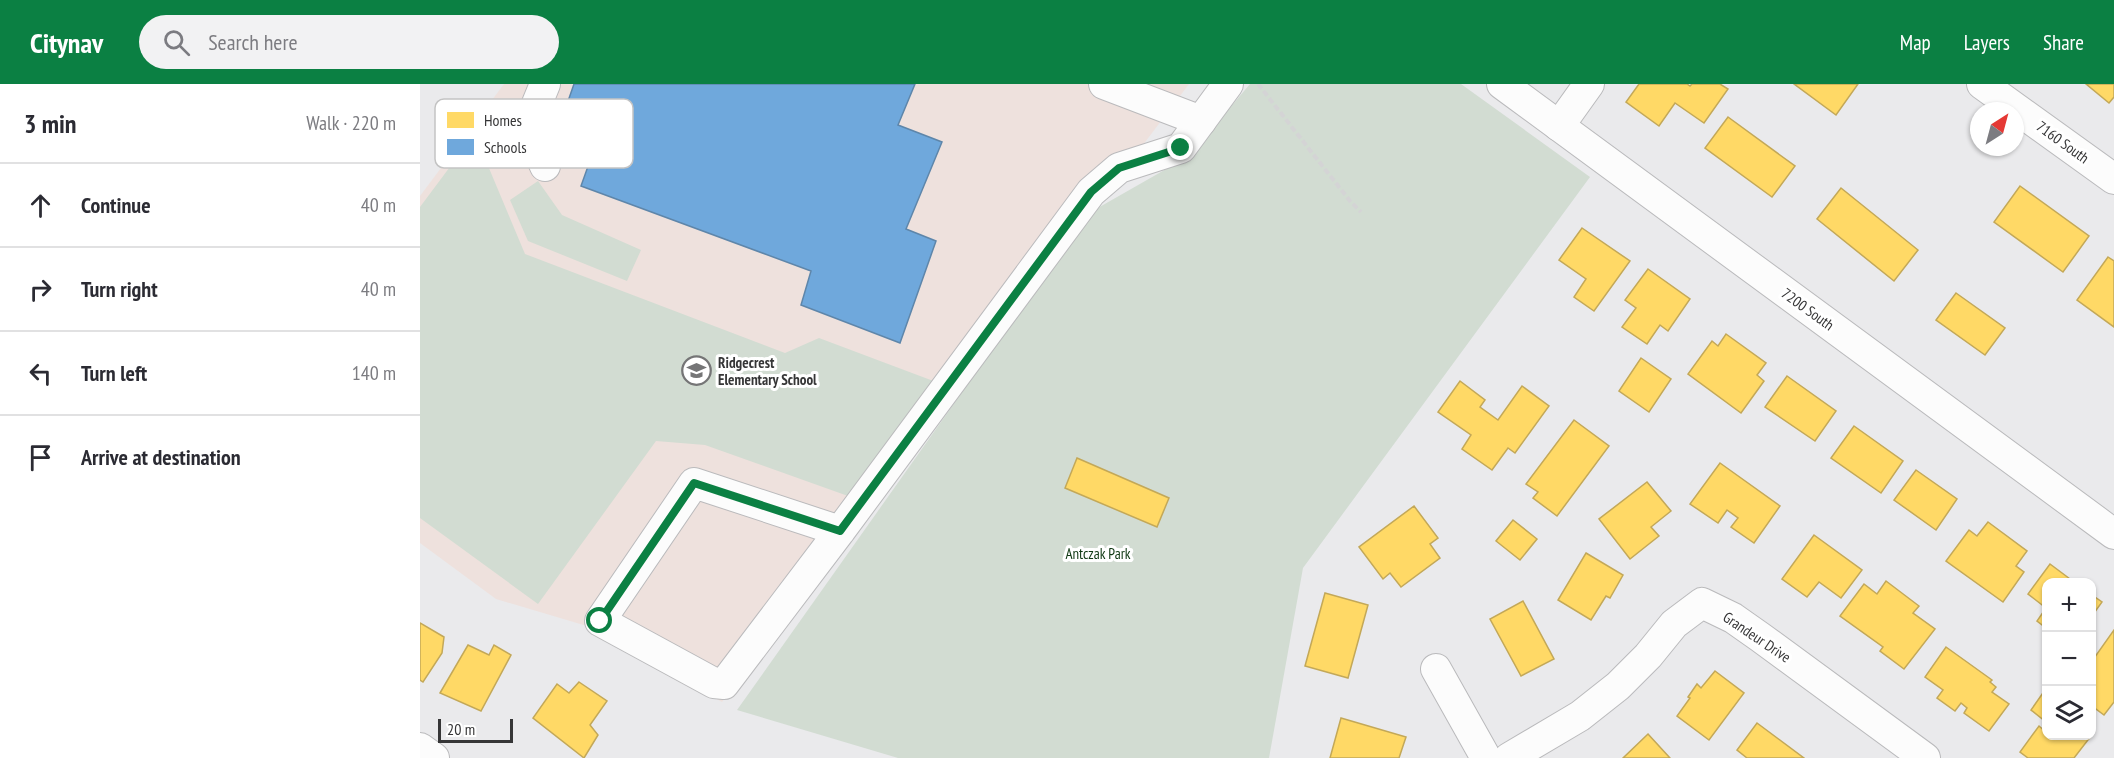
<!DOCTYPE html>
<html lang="en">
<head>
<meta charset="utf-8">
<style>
	:root { --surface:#fff; --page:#f2f2f3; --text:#2b2b33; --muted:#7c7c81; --line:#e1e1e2; --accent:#0b8043 }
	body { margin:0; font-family:"PT Sans Narrow",sans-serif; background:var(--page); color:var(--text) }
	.controls { position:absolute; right:18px; bottom:18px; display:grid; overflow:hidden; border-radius:12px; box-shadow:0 2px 4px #0004 }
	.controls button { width:54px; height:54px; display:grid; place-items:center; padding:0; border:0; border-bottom:2px solid var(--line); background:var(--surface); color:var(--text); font:30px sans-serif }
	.compass { position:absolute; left:1550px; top:18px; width:54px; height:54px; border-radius:50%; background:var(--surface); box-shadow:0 2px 4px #0004; rotate:36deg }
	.scale { position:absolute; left:18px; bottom:15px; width:75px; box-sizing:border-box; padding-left:6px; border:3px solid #363637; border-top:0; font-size:16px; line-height:21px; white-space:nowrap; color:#363637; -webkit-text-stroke:4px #fff; paint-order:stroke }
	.stop { position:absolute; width:18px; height:18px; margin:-14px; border:4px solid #0b8043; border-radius:50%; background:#fff }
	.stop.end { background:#0b8043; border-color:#fff; box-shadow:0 2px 6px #0008 }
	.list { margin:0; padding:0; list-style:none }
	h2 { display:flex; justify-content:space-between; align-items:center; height:78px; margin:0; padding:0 24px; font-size:26px }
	h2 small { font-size:20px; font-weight:400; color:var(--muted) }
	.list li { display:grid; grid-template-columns:39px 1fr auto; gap:18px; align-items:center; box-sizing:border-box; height:84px; padding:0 24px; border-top:2px solid var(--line) }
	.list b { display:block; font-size:22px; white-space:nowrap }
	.list em { font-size:20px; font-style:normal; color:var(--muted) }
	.icon { flex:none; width:33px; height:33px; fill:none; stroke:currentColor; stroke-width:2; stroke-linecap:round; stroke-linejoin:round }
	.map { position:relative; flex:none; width:1694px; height:674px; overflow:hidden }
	header { display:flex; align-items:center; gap:36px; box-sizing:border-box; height:84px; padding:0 30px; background:var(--accent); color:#fff }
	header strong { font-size:28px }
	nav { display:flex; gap:33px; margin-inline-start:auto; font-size:21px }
	.search { width:420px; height:54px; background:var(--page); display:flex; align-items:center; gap:15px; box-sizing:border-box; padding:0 21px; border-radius:33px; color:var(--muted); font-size:22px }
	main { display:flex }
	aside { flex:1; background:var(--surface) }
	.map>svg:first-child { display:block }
	.education { fill:#eee1dd }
	.green { fill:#d2dcd2 }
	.homes { fill:#ffd966; stroke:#c3a858; stroke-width:1.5 }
	.schools { fill:#6fa8dc; stroke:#5e86aa; stroke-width:1.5 }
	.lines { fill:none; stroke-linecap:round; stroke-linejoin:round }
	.minor-casing { stroke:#bababc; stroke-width:32 }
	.path { stroke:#d4d4d5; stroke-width:4; stroke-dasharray:6 3; stroke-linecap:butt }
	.minor { stroke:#fcfcfc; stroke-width:30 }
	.route { stroke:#0b8043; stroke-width:8 }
	.labels { text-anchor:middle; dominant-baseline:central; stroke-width:6; stroke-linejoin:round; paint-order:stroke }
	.street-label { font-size:15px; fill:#363637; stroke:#fff }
	.poi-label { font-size:15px; font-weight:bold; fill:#363637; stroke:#fff; text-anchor:start }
	.park-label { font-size:15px; fill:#0e3812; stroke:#fff }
	.key { fill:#fff; stroke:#c3c3c3; stroke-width:1.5 }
	.key-label { font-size:16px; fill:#363637 }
</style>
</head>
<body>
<header>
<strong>Citynav</strong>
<div class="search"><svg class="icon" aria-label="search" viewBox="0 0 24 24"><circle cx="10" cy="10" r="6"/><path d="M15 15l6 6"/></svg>Search here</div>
<nav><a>Map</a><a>Layers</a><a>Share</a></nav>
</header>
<main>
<aside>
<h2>3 min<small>Walk · 220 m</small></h2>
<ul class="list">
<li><svg class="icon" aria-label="ahead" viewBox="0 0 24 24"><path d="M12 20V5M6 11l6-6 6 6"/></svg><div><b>Continue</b></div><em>40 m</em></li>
<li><svg class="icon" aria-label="right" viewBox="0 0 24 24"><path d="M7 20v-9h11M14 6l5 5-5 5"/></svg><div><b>Turn right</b></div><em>40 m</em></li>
<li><svg class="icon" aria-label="left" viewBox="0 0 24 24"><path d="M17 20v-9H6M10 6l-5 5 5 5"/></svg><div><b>Turn left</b></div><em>140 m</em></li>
<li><svg class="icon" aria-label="arrive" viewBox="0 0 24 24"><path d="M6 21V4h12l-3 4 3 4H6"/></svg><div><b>Arrive at destination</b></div></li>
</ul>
</aside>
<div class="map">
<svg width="1694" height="674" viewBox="0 0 1694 674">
	<rect width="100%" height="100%" fill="#eaeaec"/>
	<path class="education" d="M84 0H769L302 618 177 545 76 515 0 459V112Z"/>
	<g class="green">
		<path d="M830 0H1041L1170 93 883 484 849 674H478L317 626 669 129 769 72Z"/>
		<path d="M47 60 66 77 105 170 365 269 399 254 516 298 428 412 285 361 236 357 118 520 0 434V123Z"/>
		<path d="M118 97 142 131 221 166 207 197 108 157 90 116Z"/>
	</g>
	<g class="homes">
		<path d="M1219 0H1267L1270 2 1272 0H1300L1308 5 1284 39 1255 19 1239 42 1206 18Z"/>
		<path d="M1374 0H1438L1416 31Z"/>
		<path d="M1666 0H1694V13L1689 19Z"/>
		<path d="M1308 33 1375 82 1352 113 1285 64Z"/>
		<path d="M1600 102 1669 152 1643 188 1574 138Z"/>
		<path d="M1421 104 1498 166 1474 197 1397 135Z"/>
		<path d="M1162 144 1210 177 1174 227 1154 213 1166 195 1139 176Z"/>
		<path d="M1688 173 1694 177V243L1657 216Z"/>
		<path d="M1228 185 1270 215 1248 247 1240 241 1227 260 1202 243 1216 224 1205 216Z"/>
		<path d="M1536 209 1585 244 1565 271 1516 236Z"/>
		<path d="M1306 250 1346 279 1337 291 1344 297 1321 329 1268 290 1292 257 1298 262Z"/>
		<path d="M1221 274 1251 295 1229 328 1199 307Z"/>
		<path d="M1367 292 1416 327 1395 357 1345 323Z"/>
		<path d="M1040 297 1065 316 1060 323 1078 336 1102 302 1129 322 1095 369 1088 364 1072 386 1042 365 1051 351 1018 328Z"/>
		<path d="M1154 336 1189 362 1137 432 1113 414 1118 408 1106 400Z"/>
		<path d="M1434 342 1483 377 1461 409 1411 374Z"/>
		<path d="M657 374 749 414 737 443 645 404Z"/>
		<path d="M1300 379 1360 422 1334 459 1311 443 1318 434 1307 426 1298 439 1270 420Z"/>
		<path d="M1496 386 1537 415 1516 446 1474 416Z"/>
		<path d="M1227 398 1251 427 1231 443 1239 452 1210 475 1179 435Z"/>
		<path d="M994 422 1018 454 1010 460 1020 474 981 503 970 489 963 495 939 463Z"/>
		<path d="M1093 436 1117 455 1100 476 1076 457Z"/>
		<path d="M1568 438 1607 467 1596 482 1604 488 1583 518 1526 477 1549 446 1557 452Z"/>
		<path d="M1394 451 1442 486 1421 514 1399 498 1387 513 1362 495Z"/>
		<path d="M1166 469 1203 491 1190 514 1186 512 1171 536 1138 516Z"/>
		<path d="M1630 480 1654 498H1626V524L1608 510Z"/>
		<path d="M1466 497 1499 522 1493 529 1515 545 1484 585 1460 567 1463 563 1420 532 1444 500 1457 510Z"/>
		<path d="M905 509 948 521 928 594 885 582Z"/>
		<path d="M1672 511 1682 518 1672 532Z"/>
		<path d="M1103 517 1134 575 1101 592 1070 535Z"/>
		<path d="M1626 524V544L1617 537Z"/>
		<path d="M0 539 24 553 22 569 3 598 0 596Z"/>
		<path d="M1694 546V618L1684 631 1672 622V577Z"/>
		<path d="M48 561 69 571 74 561 91 571 61 627 20 609Z"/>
		<path d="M1526 563 1572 596 1570 598 1576 603 1572 608 1589 620 1569 647 1544 629 1547 624 1541 619 1535 627 1517 614 1523 606 1505 593Z"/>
		<path d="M1295 587 1324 609 1289 656 1257 632 1270 614 1268 613 1277 600 1281 604Z"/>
		<path d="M159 598 187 617 170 641 178 651 164 674 113 634 137 600 149 609Z"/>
		<path d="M1625 606 1626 607V638L1611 626Z"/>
		<path d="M921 634 986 653 979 674H910Z"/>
		<path d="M1337 639 1384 674H1327L1317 666Z"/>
		<path d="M1619 642 1626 648V652H1671L1654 674H1608L1600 668Z"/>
		<path d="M1228 650 1250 674H1203Z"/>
	</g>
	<path class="schools" d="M154 0H495L478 41 522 58 486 145 516 157 480 259 381 221 391 187 161 102 177 57 139 43Z"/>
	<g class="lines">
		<defs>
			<g id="minor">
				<path d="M684 0 781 37"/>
				<path d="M1082 0 1694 450"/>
				<path d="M1562 0 1694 95"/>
				<path d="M1139 42 1169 0"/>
				<path d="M125 82 110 47 114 27 125 0"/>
				<path d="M420 447 274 399 180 537 294 599 304 600 420 447 671 108 699 84 761 64 808 0"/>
				<path d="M1016 585 1066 674"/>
				<path d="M0 664 14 674"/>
				<path d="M1089 674 1160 632 1198 602 1228 572 1254 540 1282 519 1313 534 1340 553 1505 674"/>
			</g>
		</defs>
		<use href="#minor" class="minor-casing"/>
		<path class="path" d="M838 0 930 117 941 128"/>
		<use href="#minor" class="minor"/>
	</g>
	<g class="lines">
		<path class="route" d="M180 537 274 399 420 447 671 108 699 84 761 64"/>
	</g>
	<defs>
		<symbol id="school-ring" viewBox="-11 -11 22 22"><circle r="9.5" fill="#fff" stroke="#757576" stroke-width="1.5"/><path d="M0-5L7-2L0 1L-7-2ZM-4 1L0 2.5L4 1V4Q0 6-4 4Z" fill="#757576"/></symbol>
	</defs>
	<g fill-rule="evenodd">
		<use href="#school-ring" x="260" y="270" width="33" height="33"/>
	</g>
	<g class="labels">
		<g class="street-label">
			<text transform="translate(1643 58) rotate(36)">7160 South</text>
			<text transform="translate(1388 225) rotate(36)">7200 South</text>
			<text transform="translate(1337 553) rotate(34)">Grandeur Drive</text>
		</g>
		<g class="poi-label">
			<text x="298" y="278">Ridgecrest<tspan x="298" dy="17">Elementary School</tspan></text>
		</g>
		<g class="park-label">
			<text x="678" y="469">Antczak Park</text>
		</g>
	</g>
	<rect x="15" y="15" width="198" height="69" rx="9" class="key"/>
	<rect x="27" y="28" width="27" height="16" fill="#ffd966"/>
	<rect x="27" y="55" width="27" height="16" fill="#6fa8dc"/>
	<g class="key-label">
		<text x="64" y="42">Homes</text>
		<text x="64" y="69">Schools</text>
	</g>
</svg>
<div class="controls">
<button>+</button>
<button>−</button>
<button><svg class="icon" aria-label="layers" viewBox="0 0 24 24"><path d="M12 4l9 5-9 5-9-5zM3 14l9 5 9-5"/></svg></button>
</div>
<svg class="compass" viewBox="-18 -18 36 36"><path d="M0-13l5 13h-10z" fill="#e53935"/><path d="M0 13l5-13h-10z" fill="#7c7c81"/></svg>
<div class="scale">20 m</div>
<div class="stop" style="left:180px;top:537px"></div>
<div class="stop end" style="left:761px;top:64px"></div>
</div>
</main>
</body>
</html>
